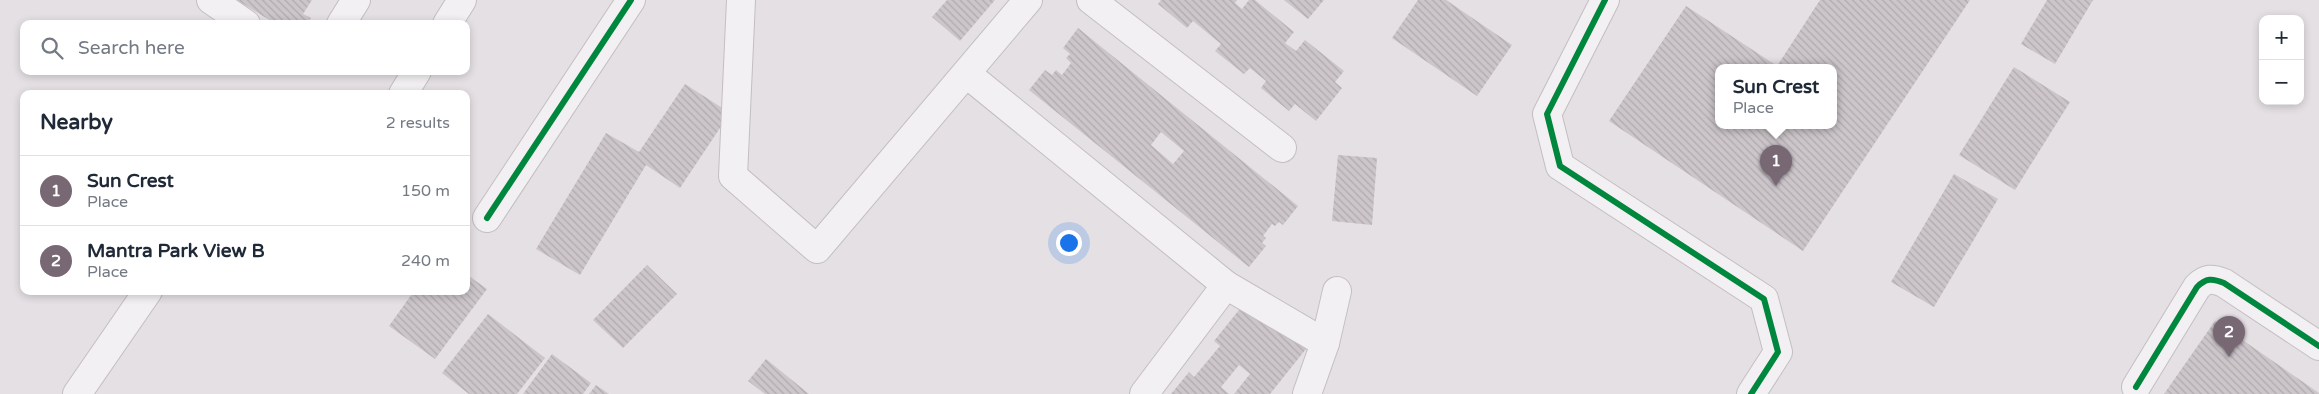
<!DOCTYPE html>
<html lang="en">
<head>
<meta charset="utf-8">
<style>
	:root { --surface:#fff; --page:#f6f6f7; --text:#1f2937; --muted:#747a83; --line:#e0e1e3; --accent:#786874 }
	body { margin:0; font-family:"Varela Round",sans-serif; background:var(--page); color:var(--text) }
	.controls { position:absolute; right:15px; top:15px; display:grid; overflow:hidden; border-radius:10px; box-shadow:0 2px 8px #0003 }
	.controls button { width:45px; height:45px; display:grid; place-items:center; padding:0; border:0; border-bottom:1px solid var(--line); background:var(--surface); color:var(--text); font:25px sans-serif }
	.you { position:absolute; left:1068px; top:242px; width:18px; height:18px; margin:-12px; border:4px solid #fff; border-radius:50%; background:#1a73e8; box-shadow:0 0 0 8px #1a73e833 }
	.badge { display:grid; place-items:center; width:32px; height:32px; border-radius:50%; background:var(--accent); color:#fff; font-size:16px; font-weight:700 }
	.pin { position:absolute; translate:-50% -41px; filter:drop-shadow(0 1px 2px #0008) }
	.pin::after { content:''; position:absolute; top:26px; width:18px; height:15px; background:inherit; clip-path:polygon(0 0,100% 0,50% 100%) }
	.popup { position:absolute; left:1715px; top:64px; width:122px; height:65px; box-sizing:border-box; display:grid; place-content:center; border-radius:10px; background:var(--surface); filter:drop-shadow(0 1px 4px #0005); font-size:16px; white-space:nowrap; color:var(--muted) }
	.popup b { font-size:19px; color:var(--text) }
	.popup::after { content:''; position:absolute; left:50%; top:100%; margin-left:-10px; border:10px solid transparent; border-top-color:var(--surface) }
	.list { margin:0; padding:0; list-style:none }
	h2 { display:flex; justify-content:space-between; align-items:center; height:65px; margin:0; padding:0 20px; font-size:21px }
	h2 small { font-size:16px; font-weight:400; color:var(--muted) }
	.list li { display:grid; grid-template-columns:32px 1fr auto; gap:15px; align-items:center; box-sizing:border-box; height:70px; padding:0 20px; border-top:1px solid var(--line) }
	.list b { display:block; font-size:19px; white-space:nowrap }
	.list p { margin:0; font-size:16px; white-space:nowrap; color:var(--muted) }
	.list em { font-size:16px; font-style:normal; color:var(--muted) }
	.icon { flex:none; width:28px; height:28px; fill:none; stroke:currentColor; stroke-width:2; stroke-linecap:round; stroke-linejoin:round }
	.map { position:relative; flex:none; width:2319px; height:394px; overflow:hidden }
	.search { position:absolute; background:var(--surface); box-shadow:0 2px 8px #0003; left:20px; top:20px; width:450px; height:55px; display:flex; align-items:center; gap:12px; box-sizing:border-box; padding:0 18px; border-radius:10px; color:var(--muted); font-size:19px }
	.panel { position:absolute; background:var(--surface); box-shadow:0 2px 8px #0003; left:20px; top:90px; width:450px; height:205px; border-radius:10px }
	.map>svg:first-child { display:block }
	.building { fill:url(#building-back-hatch); fill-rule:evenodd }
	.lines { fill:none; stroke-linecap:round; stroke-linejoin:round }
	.minor-casing { stroke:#c3bec2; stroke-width:30 }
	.minor { stroke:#f2f0f2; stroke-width:28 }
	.cycleway-casing { stroke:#f5eef3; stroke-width:9 }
	.cycleway { stroke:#00873e; stroke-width:6 }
</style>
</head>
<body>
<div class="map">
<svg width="2319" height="394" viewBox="0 0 2319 394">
	<defs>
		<pattern id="building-back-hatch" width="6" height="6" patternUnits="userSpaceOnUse" patternTransform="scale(1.25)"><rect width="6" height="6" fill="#ccc6cb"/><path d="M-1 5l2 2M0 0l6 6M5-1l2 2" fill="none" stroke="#b0aaaf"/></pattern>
	</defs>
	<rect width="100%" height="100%" fill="#e5e0e4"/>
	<g class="building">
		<path d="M237 0H312L303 14 311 18 307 24H276Z"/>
		<path d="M947 0H995L960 41 932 17Z"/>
		<path d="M1161 0H1237L1235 3 1242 9 1249 0H1255L1294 32 1285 43 1296 51 1305 40 1344 71 1335 82 1342 88 1316 121 1295 104 1289 111 1261 88 1266 81 1250 68 1244 74 1215 51 1221 44 1193 21 1187 28 1158 4Z"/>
		<path d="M1284 0H1324L1308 19Z"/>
		<path d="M1418 0H1446L1512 45 1477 96 1392 38Z"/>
		<path d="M1820 0H1970L1803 251 1609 121 1686 6 1777 66ZM1718 67H1834V125H1718Z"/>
		<path d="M2047 0H2093L2055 64 2021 44Z"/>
		<path d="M1078 28 1298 206 1283 225 1279 222 1275 226 1272 224 1263 236 1266 238 1262 243 1266 246 1249 267 1029 90 1045 70 1052 75 1056 70 1062 75 1071 63 1066 58 1070 54 1063 48ZM1161 132 1184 151 1173 164 1151 145Z"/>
		<path d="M2014 67 2070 102 2015 190 1959 155Z"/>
		<path d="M685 84 730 113 680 188 646 165 580 275 536 249 606 133 639 152Z"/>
		<path d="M1338 155 1377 158 1372 225 1332 221Z"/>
		<path d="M1954 174 1998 199 1934 307 1891 282Z"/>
		<path d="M647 265 677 294 623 348 593 320Z"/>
		<path d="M466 274 487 289 435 359 389 326 414 291H466Z"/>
		<path d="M1247 300 1306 349 1270 394H1234L1250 374 1239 365 1221 387 1229 394H1171L1189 372 1194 377 1220 346 1214 341Z"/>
		<path d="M488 314 545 358 517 394H469L442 373Z"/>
		<path d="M2215 321 2319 393V394H2164Z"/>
		<path d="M552 354 591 383 583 394H523Z"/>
		<path d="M766 359 809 394H765L748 381Z"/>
		<path d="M596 385 609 394H589Z"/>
	</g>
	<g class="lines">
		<defs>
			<g id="minor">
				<path d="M211 0 246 24"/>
				<path d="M741 0 733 176 817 249 1028 0"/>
				<path d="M1091 0 1282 148"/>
				<path d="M1605 0 1547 114 1560 166 1764 299 1778 352 1751 394"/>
				<path d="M341 24 356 0"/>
				<path d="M447 24 462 0"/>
				<path d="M967 74 1226 285 1325 343 1337 291"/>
				<path d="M403 94 417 71"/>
				<path d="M487 218 631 0"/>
				<path d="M2136 387 2197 287C2206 278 2212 278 2224 283L2319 346"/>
				<path d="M77 394 148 291"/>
				<path d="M1144 394 1226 285"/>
				<path d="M1307 394 1325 343"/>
			</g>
		</defs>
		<use href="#minor" class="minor-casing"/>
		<use href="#minor" class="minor"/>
		<defs>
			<g id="cycleway">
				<path d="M1605 0 1547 114 1560 166 1764 299 1778 352 1751 394"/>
				<path d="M487 218 631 0"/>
				<path d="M2136 387 2197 287C2206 278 2212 278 2224 283L2319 346"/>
			</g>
		</defs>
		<use href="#cycleway" class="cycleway-casing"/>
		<use href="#cycleway" class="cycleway"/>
	</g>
</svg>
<div class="controls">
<button>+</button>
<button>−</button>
</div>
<div class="you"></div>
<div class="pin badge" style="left:1776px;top:186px">1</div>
<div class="popup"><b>Sun Crest</b>Place</div>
<div class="pin badge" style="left:2229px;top:357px">2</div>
<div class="search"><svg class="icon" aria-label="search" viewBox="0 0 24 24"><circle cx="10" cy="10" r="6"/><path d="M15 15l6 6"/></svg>Search here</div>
<section class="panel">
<h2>Nearby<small>2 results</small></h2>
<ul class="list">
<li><span class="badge">1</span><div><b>Sun Crest</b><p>Place</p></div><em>150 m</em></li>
<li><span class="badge">2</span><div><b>Mantra Park View B</b><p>Place</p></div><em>240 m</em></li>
</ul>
</section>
</div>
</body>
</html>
